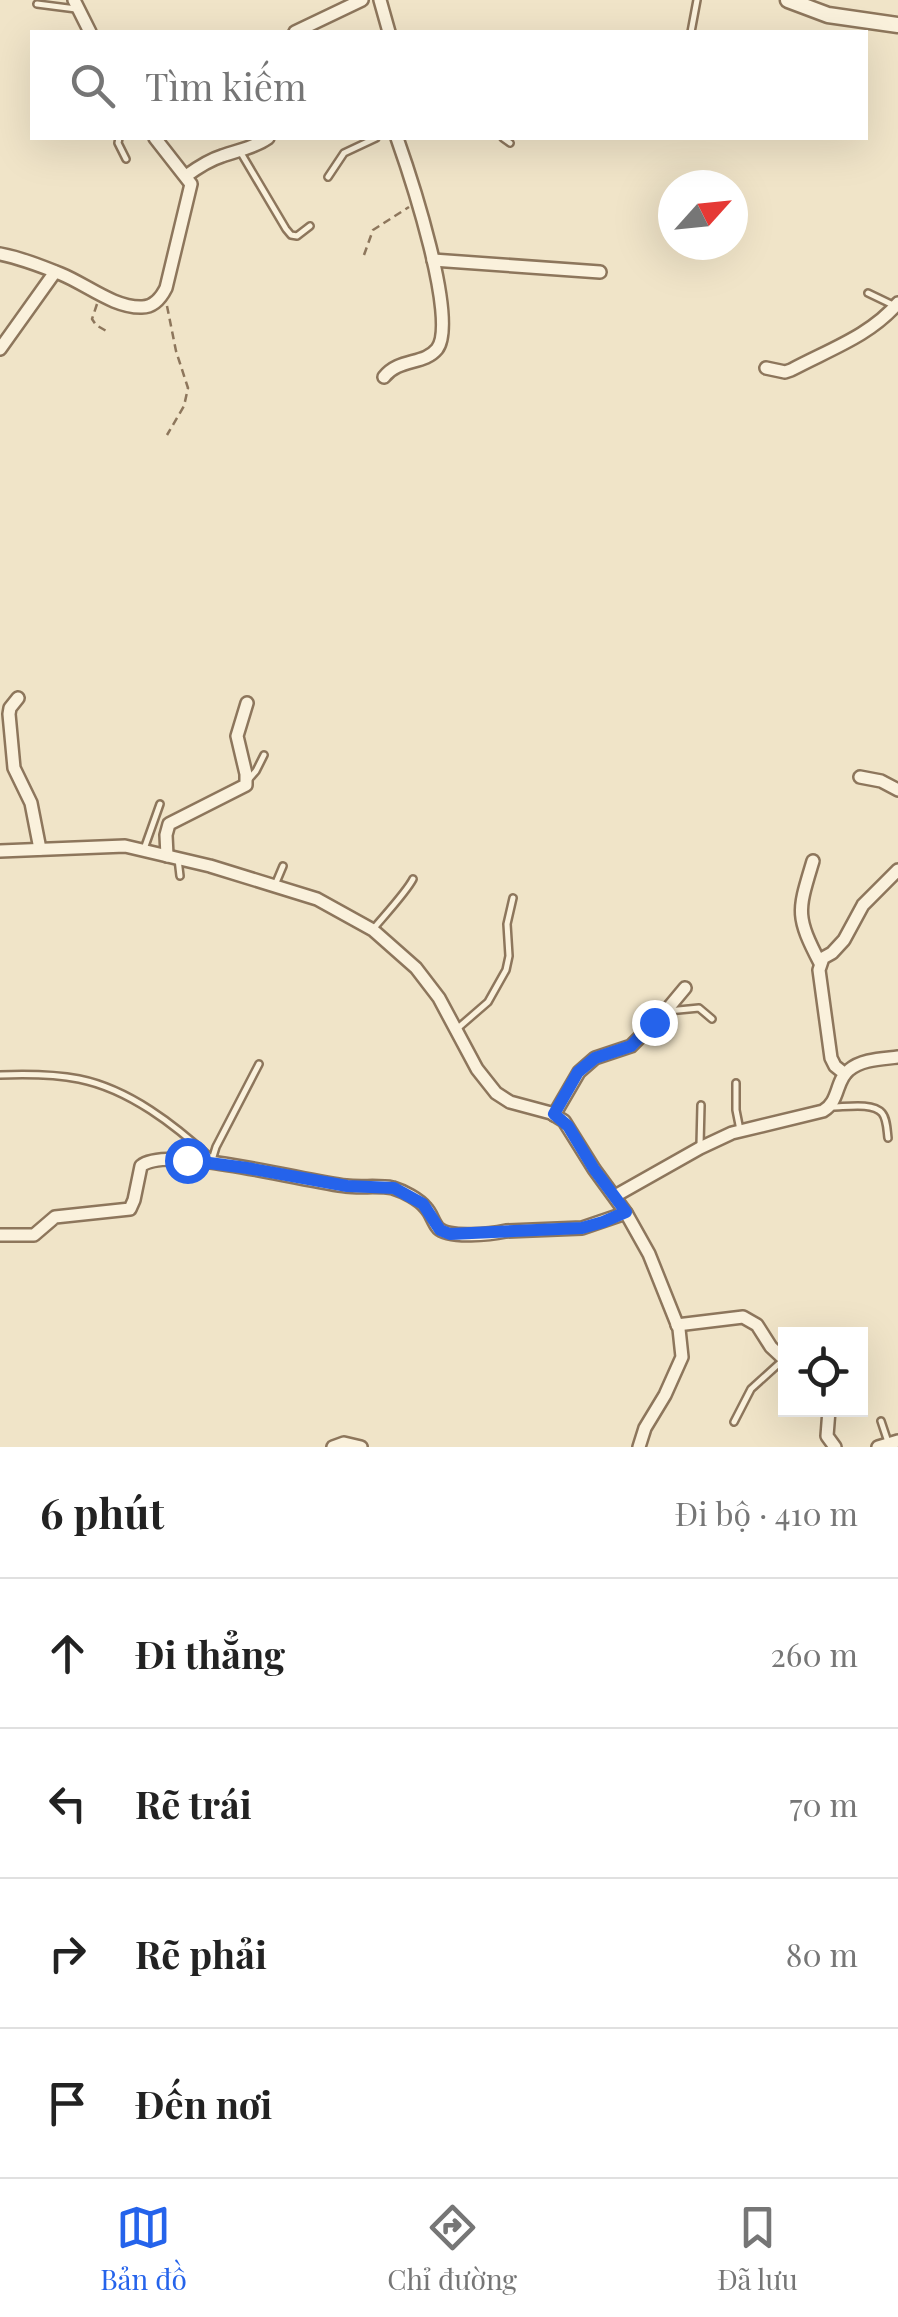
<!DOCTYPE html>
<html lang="vi">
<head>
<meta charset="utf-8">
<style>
	:root { --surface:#fff; --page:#f6f6f6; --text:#222; --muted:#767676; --line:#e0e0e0; --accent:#2563eb }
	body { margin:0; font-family:"Playfair Display",serif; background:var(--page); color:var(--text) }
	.controls { position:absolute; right:30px; bottom:30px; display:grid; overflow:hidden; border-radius:0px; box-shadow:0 10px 40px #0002 }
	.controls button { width:90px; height:90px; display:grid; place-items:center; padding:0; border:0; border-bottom:2px solid var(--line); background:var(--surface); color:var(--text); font:50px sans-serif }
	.compass { position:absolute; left:658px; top:170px; width:90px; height:90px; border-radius:50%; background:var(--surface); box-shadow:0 10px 40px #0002; rotate:63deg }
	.stop { position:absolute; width:30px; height:30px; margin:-22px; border:8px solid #2563eb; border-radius:50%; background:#fff }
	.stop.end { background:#2563eb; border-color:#fff; box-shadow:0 2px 10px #0008 }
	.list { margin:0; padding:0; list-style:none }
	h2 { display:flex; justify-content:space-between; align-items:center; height:130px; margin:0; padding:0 40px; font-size:42px }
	h2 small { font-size:32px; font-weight:400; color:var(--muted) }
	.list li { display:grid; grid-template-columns:65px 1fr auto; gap:30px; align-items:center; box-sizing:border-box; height:150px; padding:0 40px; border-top:2px solid var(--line) }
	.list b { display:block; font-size:38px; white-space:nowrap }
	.list em { font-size:32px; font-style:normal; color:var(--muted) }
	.icon { flex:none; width:55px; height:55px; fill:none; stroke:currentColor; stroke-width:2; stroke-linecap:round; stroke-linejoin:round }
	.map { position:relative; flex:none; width:898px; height:1447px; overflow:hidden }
	.search { position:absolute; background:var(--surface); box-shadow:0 10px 40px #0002; left:30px; right:30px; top:30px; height:110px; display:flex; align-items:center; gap:25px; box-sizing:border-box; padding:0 35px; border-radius:0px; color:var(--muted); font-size:38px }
	.sheet { height:730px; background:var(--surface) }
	nav { display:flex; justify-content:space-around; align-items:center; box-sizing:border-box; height:140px; border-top:2px solid var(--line); background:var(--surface); font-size:28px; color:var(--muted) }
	nav a { display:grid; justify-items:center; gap:5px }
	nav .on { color:var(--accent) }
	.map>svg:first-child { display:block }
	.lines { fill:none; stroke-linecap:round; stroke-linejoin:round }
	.service-casing { stroke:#8d765c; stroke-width:10 }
	.minor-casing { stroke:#8d765c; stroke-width:16 }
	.tertiary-casing { stroke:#8d765c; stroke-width:19 }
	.path { stroke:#8d765c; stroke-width:2.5; stroke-dasharray:8 5; stroke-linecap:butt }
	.service { stroke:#faf1dc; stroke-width:5 }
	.minor { stroke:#faf1dc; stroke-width:11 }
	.tertiary { stroke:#faf1dc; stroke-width:14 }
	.route { stroke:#2563eb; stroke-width:12 }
</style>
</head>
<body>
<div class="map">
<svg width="898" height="1447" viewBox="0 0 898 1447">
	<rect width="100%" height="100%" fill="#f0e4c8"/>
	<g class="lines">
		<defs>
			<g id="service">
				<path d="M37 4 76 9"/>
				<path d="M691 32 697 0"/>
				<path d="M119 138 118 143 126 159"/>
				<path d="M503 138 510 143"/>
				<path d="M241 153 286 229 291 235 297 236 310 226"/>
				<path d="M328 177 344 153 376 138"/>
				<path d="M868 293 893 305"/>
				<path d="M249 779 256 771 264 755"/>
				<path d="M144 849 160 804"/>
				<path d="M178 859 180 876"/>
				<path d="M275 885 283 866"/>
				<path d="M374 928C385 915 407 891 413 879"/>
				<path d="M668 1011 699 1008 712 1019"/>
				<path d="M458 1028 488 1002 506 970 509 956 507 924 513 898"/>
				<path d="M0 1075C26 1074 53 1074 79 1079 129 1089 175 1125 212 1159"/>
				<path d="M736 1083V1110L740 1130"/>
				<path d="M833 1107C845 1107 873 1102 882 1113 887 1119 887 1130 888 1138"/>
				<path d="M700 1145 701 1105"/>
				<path d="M212 1160 216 1147 259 1064"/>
				<path d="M881 1421 888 1442"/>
				<path d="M734 1422 751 1389 783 1360"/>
			</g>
			<g id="minor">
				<path d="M74 0 90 32"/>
				<path d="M380 0 389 32"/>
				<path d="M295 32 362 0"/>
				<path d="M186 176C197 168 209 160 222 156 238 150 254 148 268 138"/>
				<path d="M0 254C21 258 41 266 61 274 86 284 114 308 142 307 154 307 161 298 166 288L191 184 155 138"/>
				<path d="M433 260 600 272"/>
				<path d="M0 349 55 272"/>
				<path d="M766 368 785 372 791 370C828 350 870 336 898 303"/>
				<path d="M384 377C399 358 424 365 437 349 459 321 409 172 397 138"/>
				<path d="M18 698 10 708 9 714 14 768 31 803 40 849"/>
				<path d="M860 777 881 781 898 790"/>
				<path d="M0 851 125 846 210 866 317 899 373 930 416 968 439 998 477 1069 496 1093 510 1102 551 1113 564 1121 594 1169 626 1213 649 1254 679 1329 682 1357 665 1395 645 1428 639 1447"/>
				<path d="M167 856 166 835 169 824 246 785V774L237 736 247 703"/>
				<path d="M813 861C798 911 795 915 820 963"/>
				<path d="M845 1074 835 1066 831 1058 819 970 823 958 832 953 844 940 863 905 898 870"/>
				<path d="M554 1115 579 1072 595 1058 631 1046 665 1012 685 988"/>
				<path d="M615 1196 700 1148 732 1133 823 1111C840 1101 835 1081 849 1070 862 1059 882 1059 898 1057"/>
				<path d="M0 1235H34L55 1217 130 1209 134 1200 141 1166C167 1144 306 1182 346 1186 361 1188 378 1185 393 1188 403 1191 419 1199 426 1208 431 1213 433 1222 438 1228 449 1239 492 1234 506 1231L582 1228 626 1213"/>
				<path d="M677 1325 743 1317 757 1325 771 1347 786 1361"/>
				<path d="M829 1410 827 1436 835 1447"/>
				<path d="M333 1447 344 1443 361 1447"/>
				<path d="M878 1447 898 1441"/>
			</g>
			<path id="tertiary" d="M788 0 828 15 898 25"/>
		</defs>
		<use href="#service" class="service-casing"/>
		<use href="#minor" class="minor-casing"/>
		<use href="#tertiary" class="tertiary-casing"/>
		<g class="path">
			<path d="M364 255 373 230 409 207"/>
			<path d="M97 304 92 319 96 325 108 332"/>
			<path d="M167 306 176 351 188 388 184 406 167 435"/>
		</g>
		<use href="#service" class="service"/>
		<use href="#minor" class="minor"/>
		<use href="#tertiary" class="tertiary"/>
	</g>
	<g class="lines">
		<path class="route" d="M187 1160 247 1168 347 1186 394 1188 423 1204 440 1230 450 1234 582 1228 603 1222 626 1212 594 1169 568 1126 554 1114 578 1072 595 1058 631 1046 654 1022"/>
	</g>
</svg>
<div class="controls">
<button><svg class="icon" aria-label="locate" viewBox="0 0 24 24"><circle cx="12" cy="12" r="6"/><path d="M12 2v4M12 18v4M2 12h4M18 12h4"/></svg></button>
</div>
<svg class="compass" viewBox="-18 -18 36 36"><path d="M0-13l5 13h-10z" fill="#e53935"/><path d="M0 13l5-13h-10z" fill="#767676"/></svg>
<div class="stop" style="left:187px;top:1160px"></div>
<div class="stop end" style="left:654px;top:1022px"></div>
<div class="search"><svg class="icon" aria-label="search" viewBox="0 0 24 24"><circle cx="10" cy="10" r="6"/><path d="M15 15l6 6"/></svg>Tìm kiếm</div>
</div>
<section class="sheet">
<h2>6 phút<small>Đi bộ · 410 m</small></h2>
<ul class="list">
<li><svg class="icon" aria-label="ahead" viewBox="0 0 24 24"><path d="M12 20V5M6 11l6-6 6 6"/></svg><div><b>Đi thẳng</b></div><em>260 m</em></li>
<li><svg class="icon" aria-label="left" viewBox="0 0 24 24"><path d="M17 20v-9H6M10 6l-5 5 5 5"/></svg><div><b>Rẽ trái</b></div><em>70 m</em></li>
<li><svg class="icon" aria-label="right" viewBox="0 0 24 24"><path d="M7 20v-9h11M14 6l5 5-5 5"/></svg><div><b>Rẽ phải</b></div><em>80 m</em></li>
<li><svg class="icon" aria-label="arrive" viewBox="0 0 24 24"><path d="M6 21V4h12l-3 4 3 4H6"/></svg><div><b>Đến nơi</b></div></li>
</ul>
</section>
<nav>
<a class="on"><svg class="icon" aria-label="map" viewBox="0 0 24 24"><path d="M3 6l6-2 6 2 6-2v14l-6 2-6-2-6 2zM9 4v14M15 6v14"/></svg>Bản đồ</a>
<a><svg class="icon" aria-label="directions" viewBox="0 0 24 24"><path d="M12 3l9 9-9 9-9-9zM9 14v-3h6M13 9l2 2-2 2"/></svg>Chỉ đường</a>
<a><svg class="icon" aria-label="saved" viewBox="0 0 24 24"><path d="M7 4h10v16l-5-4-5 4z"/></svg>Đã lưu</a>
</nav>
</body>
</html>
